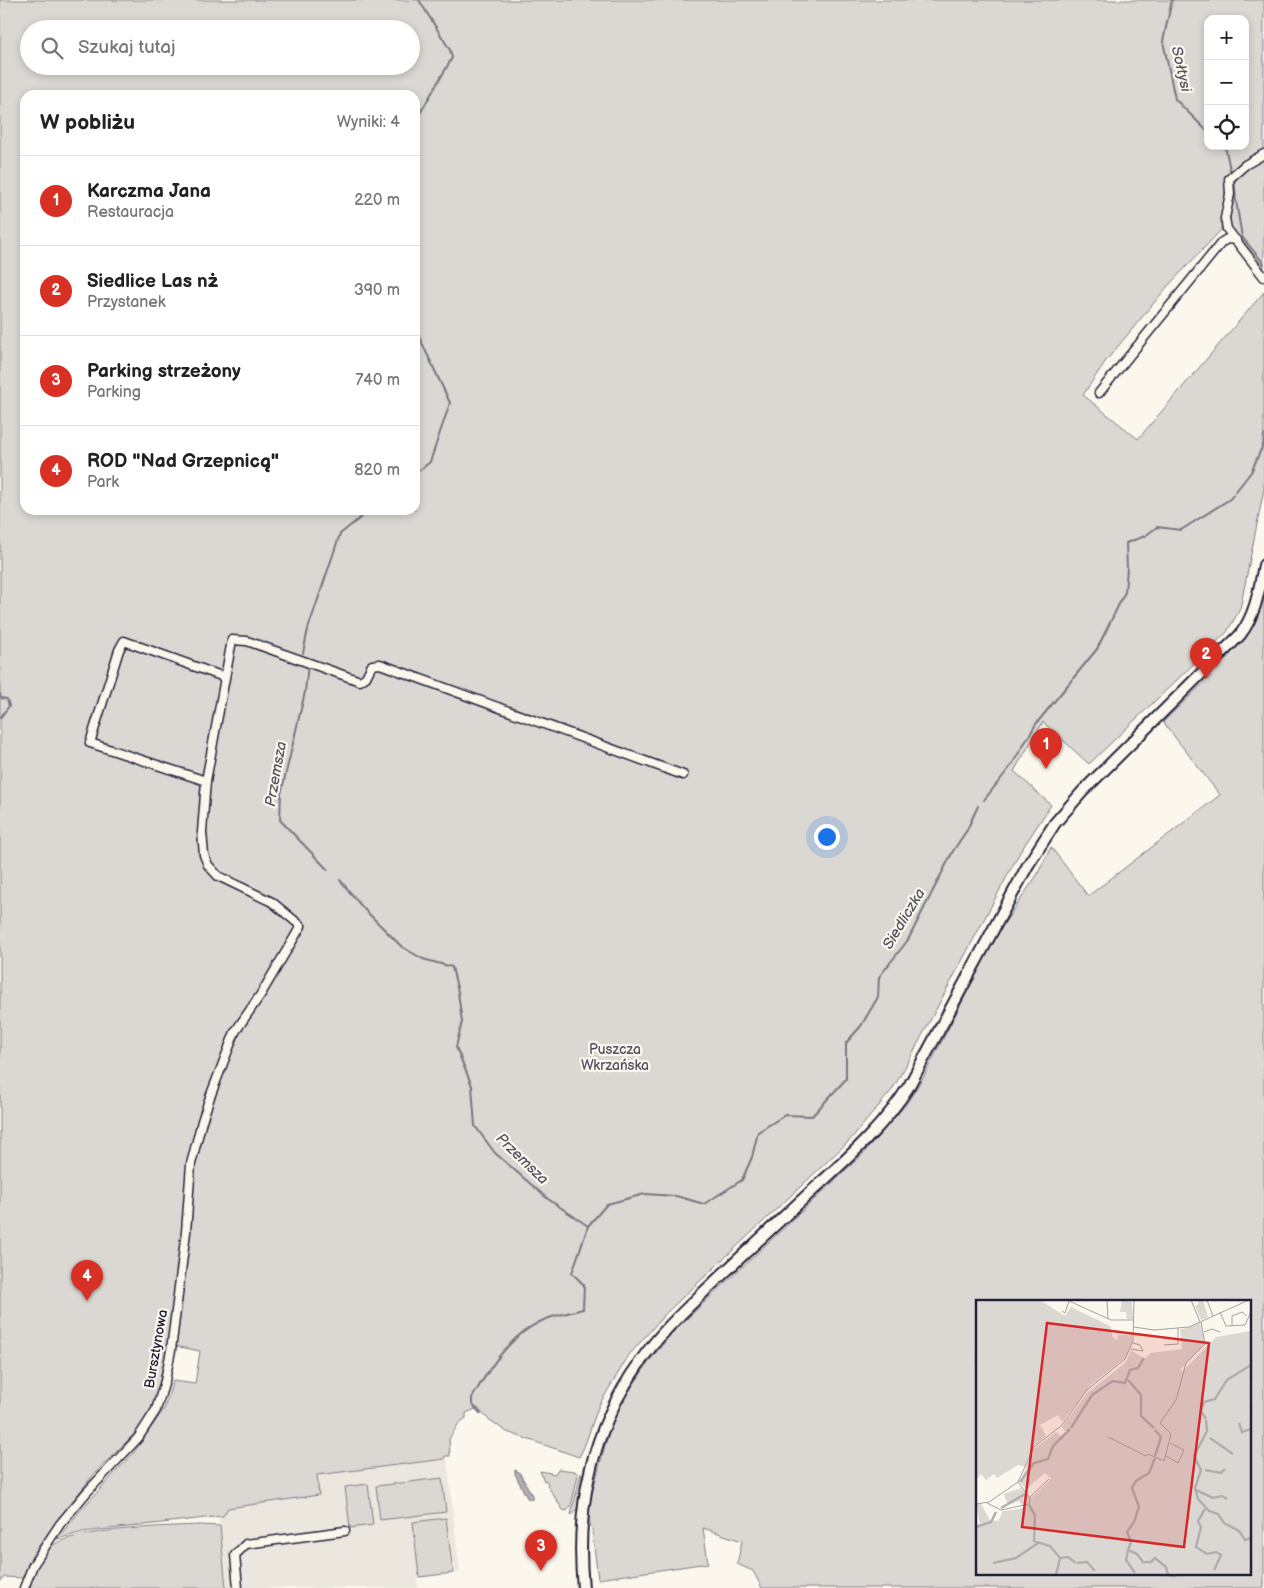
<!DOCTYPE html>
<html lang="pl">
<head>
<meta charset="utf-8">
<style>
	:root { --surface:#fff; --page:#f2f2f2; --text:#222; --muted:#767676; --line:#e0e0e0; --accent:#d93025 }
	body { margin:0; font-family:"Balsamiq Sans",sans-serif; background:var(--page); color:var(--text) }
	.controls { position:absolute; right:15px; top:15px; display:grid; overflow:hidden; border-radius:10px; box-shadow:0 2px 8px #0003 }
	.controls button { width:45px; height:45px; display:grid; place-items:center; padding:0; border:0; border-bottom:1px solid var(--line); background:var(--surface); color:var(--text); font:25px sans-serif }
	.you { position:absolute; left:826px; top:836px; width:18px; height:18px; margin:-12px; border:4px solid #fff; border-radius:50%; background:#1a73e8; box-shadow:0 0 0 8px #1a73e833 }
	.badge { display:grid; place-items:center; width:32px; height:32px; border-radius:50%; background:var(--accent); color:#fff; font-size:16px; font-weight:700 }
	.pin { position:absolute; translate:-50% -41px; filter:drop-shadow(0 1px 2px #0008) }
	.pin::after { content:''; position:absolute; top:26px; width:18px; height:15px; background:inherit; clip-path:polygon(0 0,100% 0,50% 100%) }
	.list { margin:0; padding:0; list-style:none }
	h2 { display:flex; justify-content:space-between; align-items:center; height:65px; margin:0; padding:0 20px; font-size:21px }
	h2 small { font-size:16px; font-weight:400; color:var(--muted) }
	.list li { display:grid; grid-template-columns:32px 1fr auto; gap:15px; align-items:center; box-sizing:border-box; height:90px; padding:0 20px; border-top:1px solid var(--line) }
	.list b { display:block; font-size:19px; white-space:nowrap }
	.list p { margin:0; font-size:16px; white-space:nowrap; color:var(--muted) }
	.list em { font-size:16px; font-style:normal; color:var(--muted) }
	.icon { flex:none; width:28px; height:28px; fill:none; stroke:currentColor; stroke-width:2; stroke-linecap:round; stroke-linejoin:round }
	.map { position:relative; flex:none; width:1264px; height:1588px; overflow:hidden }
	.search { position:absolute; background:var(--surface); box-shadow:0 2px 8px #0003; left:20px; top:20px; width:400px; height:55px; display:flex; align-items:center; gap:12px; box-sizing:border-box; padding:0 18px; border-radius:28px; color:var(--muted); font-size:19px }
	.panel { position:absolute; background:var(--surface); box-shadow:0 2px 8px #0003; left:20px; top:90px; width:400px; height:425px; border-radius:15px }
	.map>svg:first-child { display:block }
	.built { fill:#ebe7df }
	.green { fill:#dbd8d3; stroke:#7e7d87; fill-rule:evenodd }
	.water { fill:#b1aeb0; stroke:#787681 }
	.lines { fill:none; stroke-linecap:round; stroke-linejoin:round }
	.stream { stroke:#787681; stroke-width:2 }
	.minor-casing { stroke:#22223b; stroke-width:11 }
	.tertiary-casing { stroke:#22223b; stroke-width:14 }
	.minor { stroke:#fbf7ec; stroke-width:8 }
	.tertiary { stroke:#fbf7ec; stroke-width:10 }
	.labels { text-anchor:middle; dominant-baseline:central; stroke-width:4.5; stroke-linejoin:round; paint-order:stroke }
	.park-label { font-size:14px; fill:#505061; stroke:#fbf7ec }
	.street-label { font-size:14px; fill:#22223b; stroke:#fbf7ec }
	.water-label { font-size:15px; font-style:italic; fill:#545364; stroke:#fbf7ec }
	.inset-river { fill:none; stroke:#b1aeb0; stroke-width:2.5 }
	.inset-road { fill:none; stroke:#a4a2a5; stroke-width:1 }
	.view { fill:#d62828; fill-opacity:0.15; stroke:#d62828; stroke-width:2.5 }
	.inset-edge { fill:none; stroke:#22223b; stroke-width:2.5 }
</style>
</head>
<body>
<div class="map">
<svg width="1264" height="1588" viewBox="0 0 1264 1588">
	<rect width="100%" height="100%" fill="#fbf7ec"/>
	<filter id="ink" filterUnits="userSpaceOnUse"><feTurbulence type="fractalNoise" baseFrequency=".02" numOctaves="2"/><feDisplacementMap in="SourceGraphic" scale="10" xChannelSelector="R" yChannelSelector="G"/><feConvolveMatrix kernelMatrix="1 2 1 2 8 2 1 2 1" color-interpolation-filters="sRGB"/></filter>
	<g filter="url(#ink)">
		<path class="built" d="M447 1459 460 1572 417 1578 418 1588H226L219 1517 224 1516 228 1508 319 1495 317 1475Z"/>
		<g class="green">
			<path d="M0 0H1264V150L1227 175 1221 230 1167 287 1105 362 1083 395 1138 439 1264 292V489L1240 609 1227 632 1089 764 1043 722 1014 771 1051 805 1020 852 908 1062 892 1090 850 1140 666 1313 629 1355 599 1405 584 1447 579 1457 507 1432 487 1418 478 1408 466 1413V1418L459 1423 449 1439 450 1456H445V1459L317 1475 319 1495 228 1508 223 1516 83 1532 57 1539 79 1512 135 1451 164 1409 173 1381 195 1384 200 1351 175 1346C188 1272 190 1197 199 1123L187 1163 181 1249 173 1312 159 1386 153 1405 146 1422 94 1474 53 1526 31 1557 23 1578 4 1577 0 1582ZM1208 19H1245V146H1208ZM29 29H411V66H29ZM25 95H415V510H25Z"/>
			<path d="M1264 159V273L1234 230H1230L1231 205 1236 195 1235 182 1237 174Z"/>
			<path d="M1264 589V1588H762L753 1571 737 1564 742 1541 703 1528 708 1563 598 1579 592 1529 589 1520 590 1501 606 1442 620 1405 650 1360 675 1330 863 1154 907 1103 924 1076 997 934 1037 875 1051 847 1088 896 1220 795 1163 722 1214 673 1251 629 1258 613ZM978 1302H1250V1574H978Z"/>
			<path d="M558 1469 575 1471 578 1475 571 1506 567 1511 563 1510 547 1485 548 1484 546 1480 544 1481 540 1471 555 1474Z"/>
			<path d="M581 1473C586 1483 581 1510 571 1515Z"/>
			<path d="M442 1478 446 1512 380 1520 376 1486Z"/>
			<path d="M368 1484 373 1525 350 1528 345 1487Z"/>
			<path d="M446 1518 453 1573 419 1577 413 1522Z"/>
			<path d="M201 1525 220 1526 226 1588H30C32 1576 43 1552 53 1545 75 1529 170 1526 201 1525Z"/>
		</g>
		<path class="water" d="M515 1470 519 1472 532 1495V1500L527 1498 515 1474Z"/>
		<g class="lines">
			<g class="stream">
				<path d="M1172 0 1163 41 1175 99 1208 132"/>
				<path d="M415 122 452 58 450 50 419 0"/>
				<path d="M1222 146 1226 150 1230 170"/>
				<path d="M1233 183 1242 237 1264 264"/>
				<path d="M415 328 450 403 430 462 415 474"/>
				<path d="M303 653 308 629 340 534 370 510"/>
				<path d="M308 664 305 692 281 794 280 820 328 870"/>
				<path d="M0 694 1 698 7 699 9 706 0 718"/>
				<path d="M984 800 1011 766 1036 724 1097 649 1125 592 1127 568 1126 543 1145 536 1157 527 1181 530 1230 499 1251 472 1263 445 1264 435"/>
				<path d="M340 880 363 908 402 947 423 959 452 967 458 992 462 1022 456 1047 472 1086 475 1126 495 1153 548 1199 588 1226"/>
				<path d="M481 1414 472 1404V1398C490 1367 512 1331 549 1318 560 1314 572 1312 583 1309L584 1285 572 1273 588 1226 607 1204 645 1194 676 1196 704 1204 742 1180 752 1157 758 1132 785 1115 812 1116 846 1079V1043L861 1026 878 997 879 977 908 940 953 851 967 830 978 806"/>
			</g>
			<defs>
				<g id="minor">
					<path d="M1264 154 1245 165 1229 179 1230 194 1225 218 1227 229 1264 277"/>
					<path d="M1099 393 1222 242 1227 239 1236 240"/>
					<path d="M206 781 90 743 119 650 124 641 224 677"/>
					<path d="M24 1588 33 1565 60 1524 87 1492 138 1438 156 1410 165 1381 171 1350 186 1232 191 1164 202 1121 210 1097 235 1032 261 994 301 926 272 902 218 876 208 865 204 855 202 832 206 781 232 640 247 641 360 681 366 677 372 665 380 664 683 775"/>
					<path d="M238 1588 235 1555 246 1544 345 1531"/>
				</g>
				<path id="tertiary" d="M583 1588C575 1507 592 1429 640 1362 659 1334 685 1310 709 1287 744 1254 779 1221 814 1189 849 1157 884 1126 909 1086L1028 865 1055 823 1083 791 1240 635C1256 614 1259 590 1264 565"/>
			</defs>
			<use href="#minor" class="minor-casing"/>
			<use href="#tertiary" class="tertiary-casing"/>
			<use href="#minor" class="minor"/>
			<use href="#tertiary" class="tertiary"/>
		</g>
	</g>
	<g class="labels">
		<g class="park-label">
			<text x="615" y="1049">Puszcza<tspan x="615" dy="16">Wkrzańska</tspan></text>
		</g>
		<g class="street-label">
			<text transform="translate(156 1349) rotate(-80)">Bursztynowa</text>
		</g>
		<g class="water-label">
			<text transform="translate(1181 69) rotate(77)">Sołtysi</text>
			<text transform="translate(276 774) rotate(-80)">Przemsza</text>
			<text transform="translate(904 919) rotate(-59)">Siedliczka</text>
			<text transform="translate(522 1159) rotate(44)">Przemsza</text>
		</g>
	</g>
	<g transform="translate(976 1300)">
		<rect width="275" height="275" fill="#fbf7ec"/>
		<path d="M0 0H64L89 16 95 7 134 26 137 37 141 40 142 35H156V43L150 57 115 85 86 122 82 115 64 125 70 136 57 146 50 167 42 165 21 178 18 174 10 180 5 174 0 180ZM146 0 156 2 157 19H151L150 12H144ZM227 0 232 17 225 20 219 6 223 4 222 1ZM224 23 229 43 204 70 207 71 240 37 275 31V275H0V225L4 224 0 204H5L14 220 22 221 27 211 43 209 51 206 47 207 43 201 32 205 28 194 45 188 55 198 75 179 69 173 50 189 44 182 58 149 80 132 86 137 90 132 86 127 111 93 149 63 155 50 169 59 174 53 206 49 204 30Z" fill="#dbd8d3"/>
		<path class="inset-river" d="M152 80 165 95V116L178 128M230 119 225 111 228 102 239 99 251 80 275 65M230 120 231 131 218 156 225 170 219 188 222 199 233 211 242 214 248 223 263 231 269 240 275 238M263 123 266 132 275 129M95 128 116 95 137 81 149 83 154 70 162 68 168 58M234 138 257 154M179 156 185 137 179 130M179 158 173 173 160 181 156 188 163 207 158 222 151 232 155 242 152 250 161 254 167 262H175L179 258 190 267 192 275M229 170 245 173 249 169M44 182 58 163 72 159 77 146 94 129M220 190 237 198 246 196 251 199M53 205 59 215 58 241 74 246 84 258 80 275M25 208 49 194M229 209 222 221 225 227 220 247 231 254 240 252 245 255 238 270M0 227 15 222 20 212M152 250 150 260 159 273M85 258 92 257 100 263M17 263 40 258 62 243M101 263 111 262 119 271"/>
		<path class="inset-road" d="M131 0 132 19M215 0 224 22M231 0 237 16M93 1 135 20H158M86 11 89 13 93 1M244 12 250 26 269 25 275 12M256 26V16L266 12 271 16M158 27 178 30 213 27 273 0M228 32 236 29 244 32M188 45 202 44V28M155 49 167 51 164 45 157 43M132 137 170 156 172 154 188 161 195 134 184 123 200 100 210 63 229 44 225 22M190 156 202 163 208 150 194 143M54 197 73 179M11 203 25 210 53 204 54 198 42 182M0 204 13 202 42 182 58 147 86 125 111 90 149 59 157 41 158 0"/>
		<path class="view" d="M71 23 233 43 208 247 46 227Z"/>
		<rect width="275" height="275" class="inset-edge"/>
	</g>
</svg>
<div class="controls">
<button>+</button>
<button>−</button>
<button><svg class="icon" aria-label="locate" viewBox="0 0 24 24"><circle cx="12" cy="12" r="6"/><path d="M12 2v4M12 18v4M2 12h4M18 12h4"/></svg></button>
</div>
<div class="you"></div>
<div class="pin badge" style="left:1046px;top:769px">1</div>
<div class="pin badge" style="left:1206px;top:679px">2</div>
<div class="pin badge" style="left:541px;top:1571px">3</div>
<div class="pin badge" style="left:87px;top:1301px">4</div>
<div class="search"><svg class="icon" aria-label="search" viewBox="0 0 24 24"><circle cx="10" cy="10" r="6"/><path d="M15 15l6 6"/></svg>Szukaj tutaj</div>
<section class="panel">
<h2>W pobliżu<small>Wyniki: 4</small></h2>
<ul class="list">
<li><span class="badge">1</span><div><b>Karczma Jana</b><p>Restauracja</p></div><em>220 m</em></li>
<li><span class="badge">2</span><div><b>Siedlice Las nż</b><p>Przystanek</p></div><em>390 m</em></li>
<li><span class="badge">3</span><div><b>Parking strzeżony</b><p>Parking</p></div><em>740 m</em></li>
<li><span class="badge">4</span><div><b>ROD &quot;Nad Grzepnicą&quot;</b><p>Park</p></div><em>820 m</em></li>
</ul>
</section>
</div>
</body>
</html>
